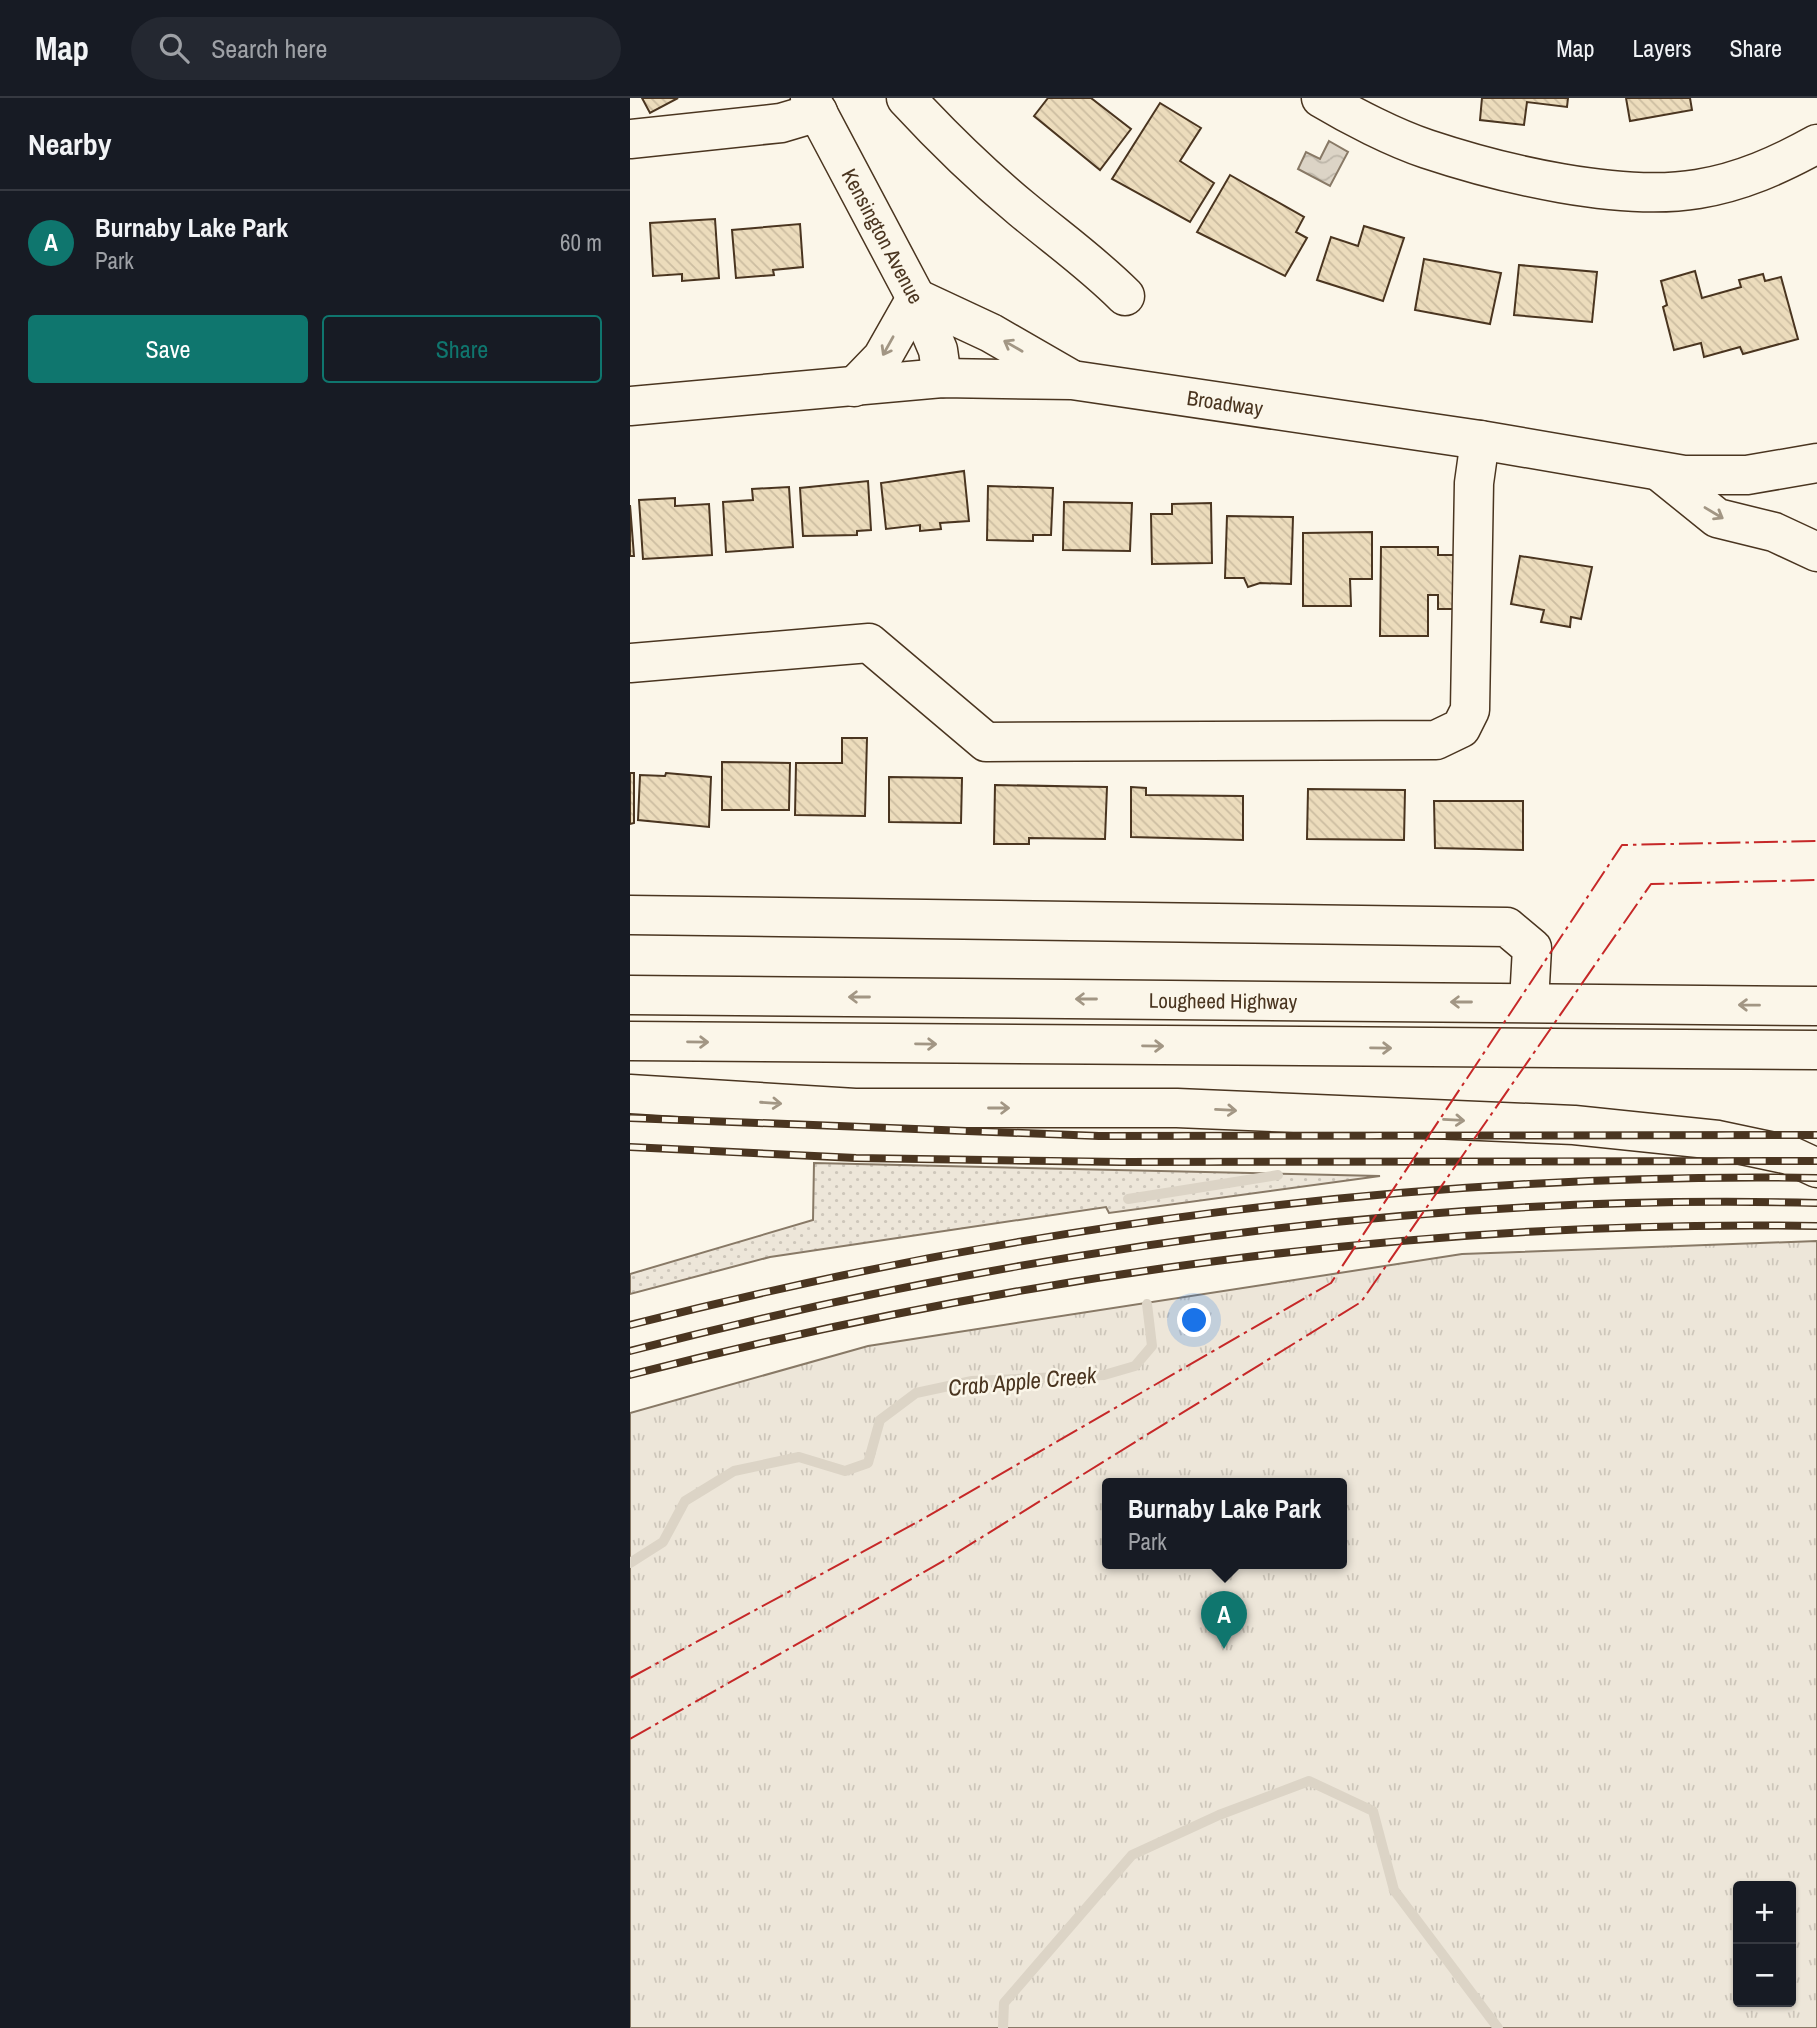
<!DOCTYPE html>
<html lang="en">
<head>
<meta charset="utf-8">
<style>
	:root { --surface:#171b24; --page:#242831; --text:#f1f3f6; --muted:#9ea1a6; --line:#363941; --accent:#0f766e }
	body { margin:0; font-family:"Archivo Narrow",sans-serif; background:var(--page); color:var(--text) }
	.controls { position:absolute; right:21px; bottom:21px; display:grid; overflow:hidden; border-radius:7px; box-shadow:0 2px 5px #0004 }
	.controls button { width:63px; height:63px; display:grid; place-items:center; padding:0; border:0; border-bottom:2px solid var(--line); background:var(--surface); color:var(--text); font:35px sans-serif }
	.you { position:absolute; left:565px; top:1223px; width:24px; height:24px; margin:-18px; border:5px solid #fff; border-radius:50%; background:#1a73e8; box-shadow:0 0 0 10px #1a73e833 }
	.badge { display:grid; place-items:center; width:46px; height:46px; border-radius:50%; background:var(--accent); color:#fff; font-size:23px; font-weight:700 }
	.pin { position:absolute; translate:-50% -58px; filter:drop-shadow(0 2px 4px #0008) }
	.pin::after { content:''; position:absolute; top:37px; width:24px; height:21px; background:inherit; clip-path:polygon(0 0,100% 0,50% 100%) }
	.popup { position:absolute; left:472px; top:1380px; width:245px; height:91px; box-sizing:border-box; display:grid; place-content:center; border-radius:7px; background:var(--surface); filter:drop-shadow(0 2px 5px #0005); font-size:23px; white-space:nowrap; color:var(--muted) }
	.popup b { font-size:26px; color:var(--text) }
	.popup::after { content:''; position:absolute; left:50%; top:100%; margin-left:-14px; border:14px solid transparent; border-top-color:var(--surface) }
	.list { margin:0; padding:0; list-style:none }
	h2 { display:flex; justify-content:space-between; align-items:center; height:91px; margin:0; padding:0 28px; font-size:30px }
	h2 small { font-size:23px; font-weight:400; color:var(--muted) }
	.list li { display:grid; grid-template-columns:46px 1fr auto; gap:21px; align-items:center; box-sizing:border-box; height:105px; padding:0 28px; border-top:2px solid var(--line) }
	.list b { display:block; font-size:26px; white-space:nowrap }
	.list p { margin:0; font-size:23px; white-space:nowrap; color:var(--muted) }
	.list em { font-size:23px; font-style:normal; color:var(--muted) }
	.actions { display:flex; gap:14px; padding:21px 28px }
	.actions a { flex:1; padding:16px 0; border:2px solid var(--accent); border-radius:7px; text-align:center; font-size:24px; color:var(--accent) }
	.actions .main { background:var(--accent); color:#fff }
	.icon { flex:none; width:38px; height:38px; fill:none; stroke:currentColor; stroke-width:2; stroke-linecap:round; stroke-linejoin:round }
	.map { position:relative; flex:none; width:1187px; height:1930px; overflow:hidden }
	header { display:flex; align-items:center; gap:42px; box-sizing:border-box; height:98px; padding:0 35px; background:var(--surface); border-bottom:2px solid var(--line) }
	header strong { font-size:33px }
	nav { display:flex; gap:38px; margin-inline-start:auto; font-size:24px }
	.search { width:490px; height:63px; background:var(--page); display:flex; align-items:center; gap:18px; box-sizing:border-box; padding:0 24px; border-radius:38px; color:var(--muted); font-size:26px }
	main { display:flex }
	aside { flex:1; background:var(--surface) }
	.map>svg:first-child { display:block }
	.grass { fill:url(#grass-dots); stroke:#887966; stroke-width:2 }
	.park { fill:url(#park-tufts); stroke:#887966; stroke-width:2; fill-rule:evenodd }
	.water { fill:url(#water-waves); stroke:#887966; stroke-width:2 }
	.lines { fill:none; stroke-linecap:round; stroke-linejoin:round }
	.stream { stroke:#dcd4c6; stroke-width:10 }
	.building { fill:url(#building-back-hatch); stroke:#4a3520; stroke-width:2 }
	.minor-casing { stroke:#4a3520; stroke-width:41 }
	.major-casing { stroke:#4a3520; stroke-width:41 }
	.minor { stroke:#fbf6e9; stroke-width:38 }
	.major { stroke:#fbf6e9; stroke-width:38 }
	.rail-casing { stroke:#4a3520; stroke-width:8 }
	.rail { stroke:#fbf6e9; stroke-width:5; stroke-dasharray:16; stroke-linecap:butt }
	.power { stroke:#c62828; stroke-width:2; stroke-dasharray:24 5 3.5 5; stroke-linecap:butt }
	.oneway { stroke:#a29684 }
	.labels { text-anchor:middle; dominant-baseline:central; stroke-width:5; stroke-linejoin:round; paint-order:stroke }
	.street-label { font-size:21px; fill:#4a3520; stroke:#fbf6e9 }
	.water-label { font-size:23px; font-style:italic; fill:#4a3520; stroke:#fbf6e9 }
</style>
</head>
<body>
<header>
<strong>Map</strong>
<div class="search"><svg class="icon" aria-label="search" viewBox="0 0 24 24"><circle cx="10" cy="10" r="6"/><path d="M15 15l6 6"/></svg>Search here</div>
<nav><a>Map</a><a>Layers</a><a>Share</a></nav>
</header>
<main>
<aside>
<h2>Nearby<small></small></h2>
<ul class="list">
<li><span class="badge">A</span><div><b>Burnaby Lake Park</b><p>Park</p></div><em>60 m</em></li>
</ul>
<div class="actions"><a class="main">Save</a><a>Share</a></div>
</aside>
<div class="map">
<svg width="1187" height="1930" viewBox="0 0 1187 1930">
	<defs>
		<pattern id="grass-dots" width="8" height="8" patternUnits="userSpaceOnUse" patternTransform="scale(1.75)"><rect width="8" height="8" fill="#ede6d9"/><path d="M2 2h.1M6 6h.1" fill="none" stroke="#cdc6ba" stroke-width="1.8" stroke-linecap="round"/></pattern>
		<pattern id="park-tufts" width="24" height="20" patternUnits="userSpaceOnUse" patternTransform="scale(1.75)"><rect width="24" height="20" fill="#ede6d9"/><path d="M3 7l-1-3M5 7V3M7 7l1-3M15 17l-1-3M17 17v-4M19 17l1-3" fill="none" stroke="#cdc6ba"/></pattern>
		<pattern id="water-waves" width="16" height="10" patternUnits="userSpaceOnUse" patternTransform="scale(1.75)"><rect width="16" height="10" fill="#dcd4c6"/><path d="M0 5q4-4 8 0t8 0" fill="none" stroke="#beb7aa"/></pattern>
		<pattern id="building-back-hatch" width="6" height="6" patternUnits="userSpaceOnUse" patternTransform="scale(1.75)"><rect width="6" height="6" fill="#ecdcbc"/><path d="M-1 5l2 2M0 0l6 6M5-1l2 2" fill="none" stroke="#ccbda1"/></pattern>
	</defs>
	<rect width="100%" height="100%" fill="#fbf6e9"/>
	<path class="grass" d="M184 1065 750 1078 479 1115 476 1109 140 1159 0 1196V1176L183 1122Z"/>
	<path class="park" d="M1187 1143V1930H0V1315L238 1248 832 1156ZM477 1385H711V1465H477ZM1108 1788H1161V1904H1108Z"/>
	<path class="water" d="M699 43 718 54 700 88 668 71 676 54 690 61Z"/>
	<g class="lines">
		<g class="stream">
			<path d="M498 1101 648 1077"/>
			<path d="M0 1465 33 1444 55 1403 104 1373 169 1359 215 1373 238 1365 250 1322 286 1295 342 1283 474 1277 505 1268 522 1248 517 1206"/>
			<path d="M373 1930 374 1905 502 1757 589 1717 679 1683 743 1713 764 1792 868 1930"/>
		</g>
	</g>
	<g class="building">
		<path d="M12 0H48L20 15Z"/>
		<path d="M418 0H461L501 31 470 72 404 18Z"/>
		<path d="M852 0H938L937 9 897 4 894 27 850 22Z"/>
		<path d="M996 0H1060L1062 12 1000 23Z"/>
		<path d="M530 5 571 30 550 63 584 85 560 124 482 81Z"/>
		<path d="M600 77 674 119 666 134 677 140 655 178 567 134Z"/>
		<path d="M85 121 89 180 52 183V176L23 178 20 125Z"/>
		<path d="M170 126 173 169 143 172 144 177 106 180 102 132Z"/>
		<path d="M734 128 774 140 753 203 687 182 701 139 728 148Z"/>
		<path d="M794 161 871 175 860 226 785 212Z"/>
		<path d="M889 167 967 174 962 224 884 217Z"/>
		<path d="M1065 173 1072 200 1111 189 1109 182 1133 176 1135 183 1151 179 1168 241 1113 256 1110 249 1074 259 1071 245 1044 252 1033 209 1037 207 1031 183Z"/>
		<path d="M334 373 339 423 310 425 311 431 290 433V427L256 431 251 385Z"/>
		<path d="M238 383 241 432 227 433V437L173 438 170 390Z"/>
		<path d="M358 388 423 390 421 437H403V443L357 442Z"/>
		<path d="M159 389 163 449 96 454 93 404 123 402 122 391Z"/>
		<path d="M45 400V408L79 406 82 457 13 461 9 402Z"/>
		<path d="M434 404 502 405 500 453 433 452Z"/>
		<path d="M581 405 582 465 522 466 521 416H542V406Z"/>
		<path d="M0 407 4 458H0Z"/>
		<path d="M597 418 663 419 661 486 630 485 618 489 614 480H595Z"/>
		<path d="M742 434V481H720L721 508H673V435Z"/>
		<path d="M751 449H808V457H828L827 511H808V497H798V538H750Z"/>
		<path d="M890 458 962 469 951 521 941 519 940 529 911 524 914 512 881 506Z"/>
		<path d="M212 640H237L235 718 165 717 166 665H212Z"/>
		<path d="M92 664 160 665 159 712H92Z"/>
		<path d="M0 675H4V725L0 726Z"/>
		<path d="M36 675 81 679 79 729 8 722 10 677 35 678Z"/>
		<path d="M259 679 332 680 331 725 259 724Z"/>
		<path d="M365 687 477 689 475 741 399 740V746H364Z"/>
		<path d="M501 689 516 690V697L613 698V742L501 739Z"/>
		<path d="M678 691 775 692 774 742 677 741Z"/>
		<path d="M804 703H893V752L805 750Z"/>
	</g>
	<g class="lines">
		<defs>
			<g id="minor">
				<path id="s1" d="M180 0 286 200 308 252 312 280"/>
				<path d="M276 0C312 39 351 77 392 111 428 141 462 165 495 198"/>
				<path d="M691 0C721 18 764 40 797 51 872 76 990 104 1068 91 1111 84 1149 67 1187 46"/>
				<path d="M0 41 151 25 188 14"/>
				<path d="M286 200 361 235 439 280"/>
				<path d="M224 289 252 260 286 200"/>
				<path id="s2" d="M0 308 312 280 442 282 850 342 1054 377H1117L1187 365"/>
				<path d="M1030 374 1087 420 1144 434 1187 454"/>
				<path d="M0 565 239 545 356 644 806 642 831 630 840 612 844 385 850 342"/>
				<path d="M0 817 877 829 902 850 899 904"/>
			</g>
			<g id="major">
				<path id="s3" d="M0 897 1187 908"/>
				<path d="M0 943 1187 952"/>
				<path d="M0 996 225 1010H547L944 1027 1088 1042 1159 1057 1187 1070"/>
			</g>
		</defs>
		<use href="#minor" class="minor-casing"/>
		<use href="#major" class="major-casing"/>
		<use href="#minor" class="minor"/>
		<use href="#major" class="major"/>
		<defs>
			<g id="rail">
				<path d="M0 1020 469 1038 1187 1037"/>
				<path d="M0 1049 226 1060 491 1064 1187 1063"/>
				<path d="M0 1227C385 1128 789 1074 1187 1080"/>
				<path d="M0 1253C385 1153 788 1095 1187 1105"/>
				<path d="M0 1277C384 1178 789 1121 1187 1128"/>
			</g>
		</defs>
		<use href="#rail" class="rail-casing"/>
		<use href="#rail" class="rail"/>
		<g class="power">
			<path d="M0 1580 293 1421 701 1185 992 747 1187 743"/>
			<path d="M0 1641 315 1462 731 1204 1021 786 1187 782"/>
		</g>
	</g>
	<defs><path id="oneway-shaft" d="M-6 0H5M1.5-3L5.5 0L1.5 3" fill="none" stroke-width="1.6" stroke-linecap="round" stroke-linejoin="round" transform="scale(1.75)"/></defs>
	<g class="oneway">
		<use href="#oneway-shaft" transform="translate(258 248) rotate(119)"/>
		<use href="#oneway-shaft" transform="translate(383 248) rotate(-150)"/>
		<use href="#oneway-shaft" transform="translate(1084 415) rotate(31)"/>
		<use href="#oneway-shaft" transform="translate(229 899) rotate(-180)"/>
		<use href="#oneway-shaft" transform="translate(456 901) rotate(-180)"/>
		<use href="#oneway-shaft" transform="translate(831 904) rotate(-180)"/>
		<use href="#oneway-shaft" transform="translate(1119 907) rotate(-179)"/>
		<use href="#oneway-shaft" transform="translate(68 944) rotate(1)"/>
		<use href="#oneway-shaft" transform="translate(296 946) rotate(1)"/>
		<use href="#oneway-shaft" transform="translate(523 948) rotate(1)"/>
		<use href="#oneway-shaft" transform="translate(751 950) rotate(1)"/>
		<use href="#oneway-shaft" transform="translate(141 1005) rotate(4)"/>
		<use href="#oneway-shaft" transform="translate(369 1010)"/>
		<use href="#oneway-shaft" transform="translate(596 1012) rotate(3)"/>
		<use href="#oneway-shaft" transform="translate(824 1022) rotate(3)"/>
	</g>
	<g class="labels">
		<g class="street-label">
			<text stroke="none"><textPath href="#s1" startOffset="156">Kensington Avenue</textPath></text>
			<text stroke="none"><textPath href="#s2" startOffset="598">Broadway</textPath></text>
			<text stroke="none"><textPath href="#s3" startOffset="593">Lougheed Highway</textPath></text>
		</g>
		<g class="water-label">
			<text transform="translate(392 1283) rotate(-5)">Crab Apple Creek</text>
		</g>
	</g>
</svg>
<div class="controls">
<button>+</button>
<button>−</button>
</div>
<div class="you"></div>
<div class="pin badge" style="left:594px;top:1551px">A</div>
<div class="popup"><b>Burnaby Lake Park</b>Park</div>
</div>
</main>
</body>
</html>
